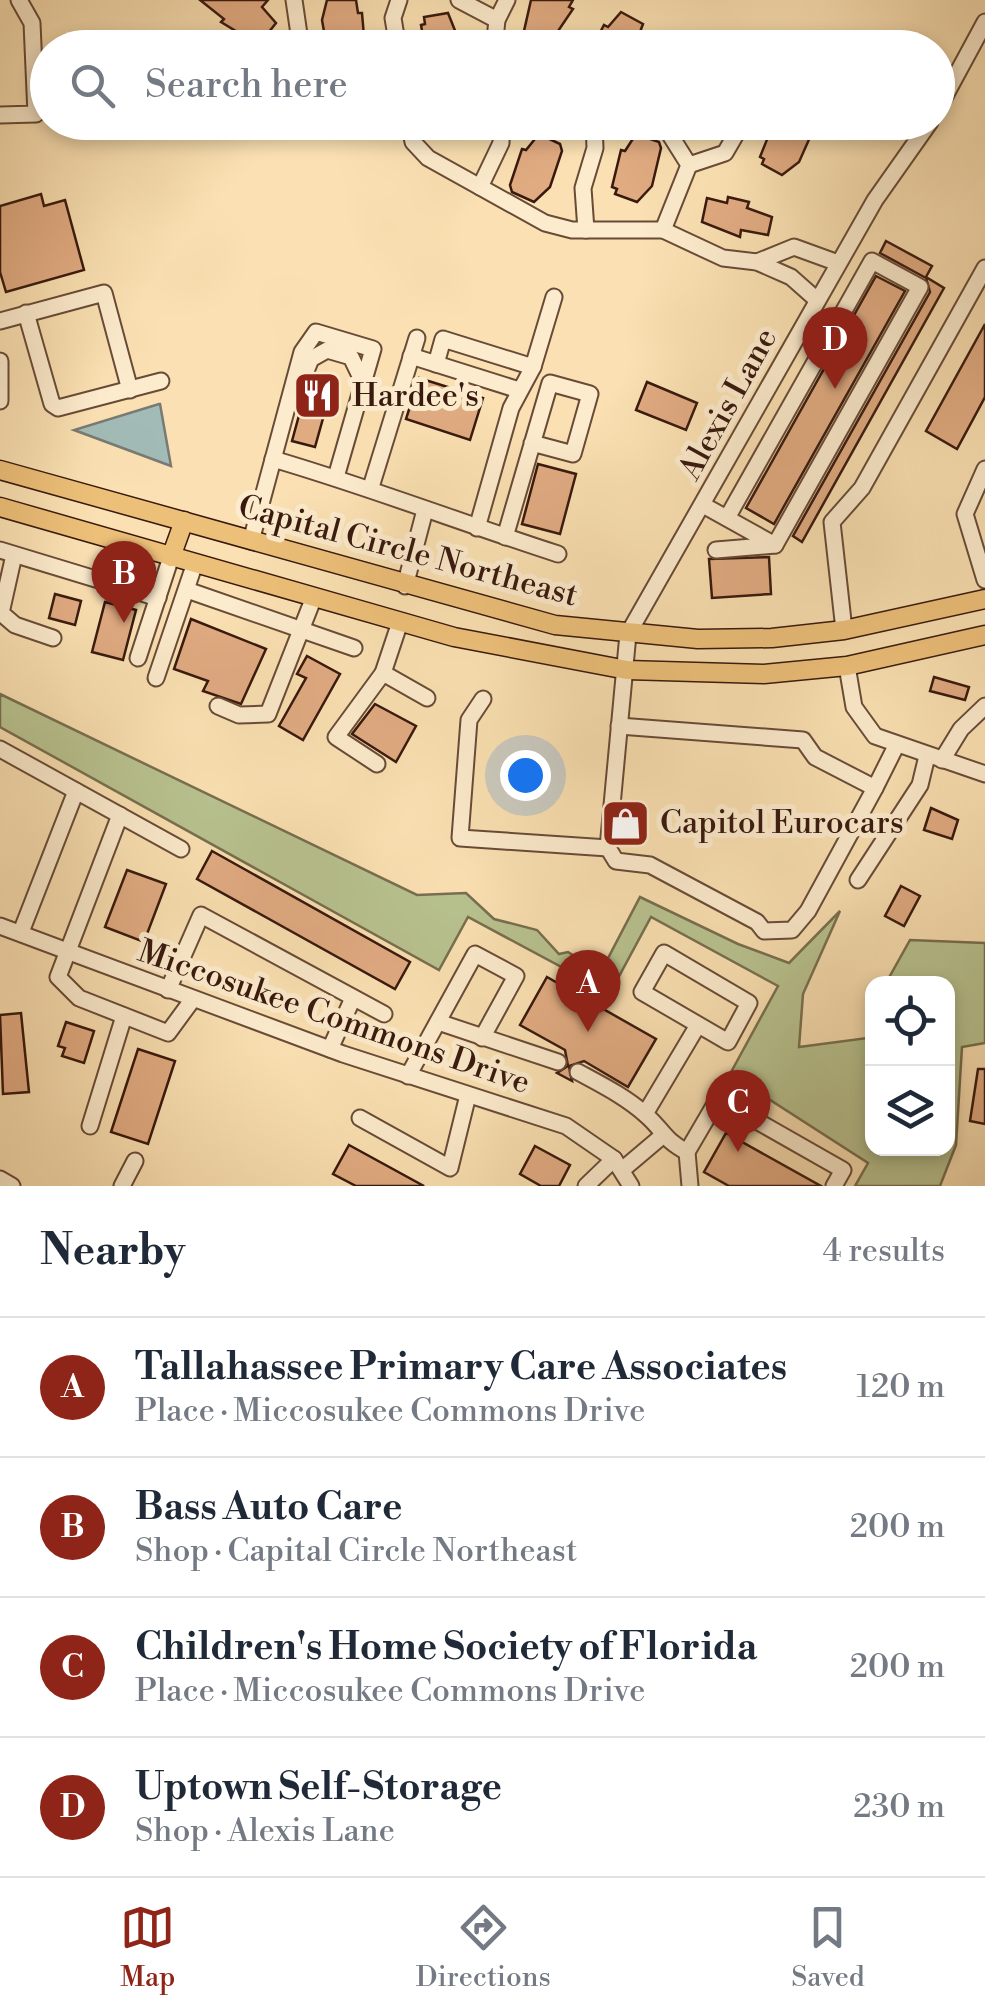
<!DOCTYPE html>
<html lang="en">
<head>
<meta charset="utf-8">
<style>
	:root { --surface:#fff; --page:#f2f2f3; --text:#1f2937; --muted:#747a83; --line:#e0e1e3; --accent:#8f2418 }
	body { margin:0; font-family:"Libre Bodoni",serif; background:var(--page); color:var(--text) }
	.controls { position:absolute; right:30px; bottom:30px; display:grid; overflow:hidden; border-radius:20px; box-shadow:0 5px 15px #0003 }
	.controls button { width:90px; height:90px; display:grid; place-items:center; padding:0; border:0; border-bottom:2px solid var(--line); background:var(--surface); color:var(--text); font:50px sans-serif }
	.you { position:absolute; left:525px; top:775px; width:35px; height:35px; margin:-25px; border:8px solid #fff; border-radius:50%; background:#1a73e8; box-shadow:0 0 0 15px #1a73e833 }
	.badge { display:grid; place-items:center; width:65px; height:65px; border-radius:50%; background:var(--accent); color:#fff; font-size:32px; font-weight:700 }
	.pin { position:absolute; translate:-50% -82px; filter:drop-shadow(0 2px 5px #0008) }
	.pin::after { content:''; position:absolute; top:52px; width:35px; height:30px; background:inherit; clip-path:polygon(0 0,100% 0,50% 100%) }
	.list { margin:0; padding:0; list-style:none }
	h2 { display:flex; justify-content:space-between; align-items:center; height:130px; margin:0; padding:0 40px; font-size:42px }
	h2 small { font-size:32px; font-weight:400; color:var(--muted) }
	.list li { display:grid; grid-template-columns:65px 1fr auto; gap:30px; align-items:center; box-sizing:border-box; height:140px; padding:0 40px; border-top:2px solid var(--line) }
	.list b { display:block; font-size:38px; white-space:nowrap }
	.list p { margin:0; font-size:32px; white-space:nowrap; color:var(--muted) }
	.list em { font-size:32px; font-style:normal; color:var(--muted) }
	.icon { flex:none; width:55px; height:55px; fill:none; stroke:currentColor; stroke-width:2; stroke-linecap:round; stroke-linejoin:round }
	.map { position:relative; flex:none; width:985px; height:1186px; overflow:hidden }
	.search { position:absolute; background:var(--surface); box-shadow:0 5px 15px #0003; left:30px; right:30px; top:30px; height:110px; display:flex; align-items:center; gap:25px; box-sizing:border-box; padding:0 35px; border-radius:55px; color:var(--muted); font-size:38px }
	.sheet { height:690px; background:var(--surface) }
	nav { display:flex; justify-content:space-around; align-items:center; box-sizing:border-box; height:140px; border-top:2px solid var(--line); background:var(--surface); font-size:28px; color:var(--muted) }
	nav a { display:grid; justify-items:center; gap:5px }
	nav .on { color:var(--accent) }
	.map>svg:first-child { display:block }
	.green { fill:#b8c390; stroke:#786e4f; stroke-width:2.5 }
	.water { fill:#a2bbb6; stroke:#787a73; stroke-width:2.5 }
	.building { fill:#e1ab82; stroke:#38190e; stroke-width:2.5 }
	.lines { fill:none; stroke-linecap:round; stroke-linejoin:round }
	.minor-casing { stroke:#684b37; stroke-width:19 }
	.major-casing { stroke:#38190e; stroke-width:21 }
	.minor { stroke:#fcebcd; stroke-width:15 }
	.major { stroke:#edc079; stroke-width:18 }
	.labels { text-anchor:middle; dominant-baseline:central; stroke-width:10; stroke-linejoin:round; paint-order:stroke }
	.poi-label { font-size:32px; fill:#38190e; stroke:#fcebcd; text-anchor:start }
	.street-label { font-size:32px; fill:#38190e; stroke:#fcebcd }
</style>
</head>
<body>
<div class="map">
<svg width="985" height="1186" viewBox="0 0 985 1186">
	<rect width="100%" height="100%" fill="#fae0b2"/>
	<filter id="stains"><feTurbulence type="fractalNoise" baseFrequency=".002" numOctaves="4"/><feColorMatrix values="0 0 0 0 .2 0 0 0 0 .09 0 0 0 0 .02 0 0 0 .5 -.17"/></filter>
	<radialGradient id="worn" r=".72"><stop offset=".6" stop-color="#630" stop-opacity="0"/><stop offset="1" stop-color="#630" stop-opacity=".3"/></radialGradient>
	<path class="green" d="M0 694 417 895 466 893 494 919 537 930 559 954 568 952 594 968 607 960 640 897 738 944 789 963 840 911 803 994 799 1047 868 1038 872 1017V1148H948V984L886 983 910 940 985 943V1043L962 1047 956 1145 940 1186H855L868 1163 730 1074 778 986 651 917 610 993 468 917 439 970 0 727Z"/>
	<path class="water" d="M160 404 171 466 74 430 159 404Z"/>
	<g class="building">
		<path d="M200 0H268L262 7 276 23 261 42H254L221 22 224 19Z"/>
		<path d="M327 0H356L358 13H362L365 48H331L326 43 322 20Z"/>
		<path d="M531 0H573L569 7 573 9 552 40 547 38 544 43 524 31Z"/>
		<path d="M621 12 643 24 634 48H592L604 25 608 27Z"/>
		<path d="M448 13 462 48H425L421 25 425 24 424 17Z"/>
		<path d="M774 122 815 126 799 162 782 175 762 164 764 159 760 157Z"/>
		<path d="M539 134 560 144 562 151 550 187 534 202 512 192 510 185 522 149 526 150Z"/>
		<path d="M636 134 659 142 661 148 652 186 637 202 615 194 617 189 612 187 621 150 625 151Z"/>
		<path d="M41 194 44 206 65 200 84 270 6 292 0 272V206Z"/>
		<path d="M728 197 749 202 747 208 772 217 768 235 741 230 740 237 702 222 707 198 727 203Z"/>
		<path d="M886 241 932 266 926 277 944 288 802 542 793 536 930 292 926 278 880 253Z"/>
		<path d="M876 276 905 291 774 524 746 508Z"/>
		<path d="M985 324V397L957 449 926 431Z"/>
		<path d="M419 378 483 398 470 440 406 419Z"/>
		<path d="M647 382 697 403 686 430 636 410Z"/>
		<path d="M304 397 327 404 315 447 292 441Z"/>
		<path d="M538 464 576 474 560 534 522 524Z"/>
		<path d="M769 557 771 594 712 598 709 559Z"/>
		<path d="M55 594 81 601 75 625 49 618Z"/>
		<path d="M105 602 136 610 123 660 92 652Z"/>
		<path d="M191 619 266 649 241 704 203 691 208 681 174 669Z"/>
		<path d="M307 656 340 674 303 740 279 726 306 678 297 674Z"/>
		<path d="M934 677 969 687 965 700 930 691Z"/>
		<path d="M375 704 416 726 396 762 352 734Z"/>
		<path d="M931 808 958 820 952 839 924 830Z"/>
		<path d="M212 851 410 962 395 989 197 879Z"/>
		<path d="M127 870 166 884 144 942 105 927Z"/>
		<path d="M901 886 920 896 904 926 885 916Z"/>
		<path d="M547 977 656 1039 628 1087 584 1061 569 1066 572 1081 557 1073 568 1066 565 1050 520 1025Z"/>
		<path d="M21 1013 29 1092 3 1094 0 1015Z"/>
		<path d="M66 1022 94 1031 84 1063 62 1056 65 1048 58 1046Z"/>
		<path d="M138 1049 175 1061 148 1144 111 1132Z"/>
		<path d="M978 1069H985V1124L970 1121Z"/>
		<path d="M726 1133 821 1186H729L704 1172Z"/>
		<path d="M349 1145 424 1186H356L333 1174Z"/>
		<path d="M535 1146 570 1165 559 1186H541L520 1174Z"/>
	</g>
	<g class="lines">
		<defs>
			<g id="minor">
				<path d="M294 0 301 48"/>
				<path d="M459 0 497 20"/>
				<path d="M398 48 393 18 399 0"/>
				<path d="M494 48 497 20 507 0"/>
				<path d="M676 48 678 43"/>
				<path d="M938 109 985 22"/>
				<path d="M0 115 36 114 32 23 19 0"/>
				<path d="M409 122 413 142 428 158 545 223 572 230H663L723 258 757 262 791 277 817 300"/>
				<path d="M662 122 689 165 663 230"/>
				<path d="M689 165 725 153 743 122"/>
				<path d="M480 187 501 143 502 122"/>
				<path d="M586 230 583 188 595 148 594 122"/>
				<path d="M757 262 794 247 838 263"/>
				<path d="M26 313 52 404 58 408 161 381"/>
				<path d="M0 321 104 293 130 390"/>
				<path d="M411 356 519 390"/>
				<path d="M0 361V401"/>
				<path d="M436 364 443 339 533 367"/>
				<path d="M304 376 311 359 327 350 351 357 363 382"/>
				<path d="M273 459C369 487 462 523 558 554"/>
				<path d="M985 469 965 514 985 580"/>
				<path d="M371 487 417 338"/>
				<path d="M703 505 775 545 716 550"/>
				<path d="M727 518 872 261 920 287 775 545"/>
				<path d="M477 528 511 408 533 367 554 297"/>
				<path d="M505 537 550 383 590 394 573 454 532 443"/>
				<path d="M251 541 302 352 316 332 373 349 336 477"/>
				<path d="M0 550 158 598"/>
				<path d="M14 555 1 613 15 625 53 638"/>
				<path d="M405 586 425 510"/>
				<path d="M187 590 354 648"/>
				<path d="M844 630 832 522 862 488 985 268"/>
				<path d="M138 658 171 557"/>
				<path d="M847 666 854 707 875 736 985 774"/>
				<path d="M383 673 427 698"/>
				<path d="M156 678 195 563"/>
				<path d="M483 699 469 720 460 838 608 848 628 634 875 200 930 122"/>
				<path d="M218 706 239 715 268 714 314 597"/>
				<path d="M619 726 803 740 815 757 875 788 896 746"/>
				<path d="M0 749 181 849"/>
				<path d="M942 760 961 729 985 706"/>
				<path d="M377 764 336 737 383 673 400 622"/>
				<path d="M120 815 58 977 79 998 168 1033 193 999"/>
				<path d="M608 848 616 861 650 865 757 922 764 931 792 930 808 911 875 788"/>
				<path d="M858 880 920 785 927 756"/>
				<path d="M0 926 343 1054 566 1126 614 1159 631 1186"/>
				<path d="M21 932 76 791"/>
				<path d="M664 953 749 1003 728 1042 642 992Z"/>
				<path d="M168 990 201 915 384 1014"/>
				<path d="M438 1022 558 1062"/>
				<path d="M330 1049 353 998"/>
				<path d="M578 1072C602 1085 626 1097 646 1115 664 1131 663 1139 687 1152"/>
				<path d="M408 1076 475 954 516 976 482 1038"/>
				<path d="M645 1114 698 1025"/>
				<path d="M360 1118 450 1168 468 1095"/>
				<path d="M90 1126 124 1016"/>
				<path d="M622 1170 661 1137"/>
				<path d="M0 1179 12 1186"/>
				<path d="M122 1186 135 1161"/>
				<path d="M586 1186 614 1159"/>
				<path d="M690 1186 687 1152 718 1099 843 1170 834 1186"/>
			</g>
			<g id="major">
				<path d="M0 470 555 625 698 639 772 638 844 630 985 599"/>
				<path d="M0 507 454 637 627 670 764 674 847 666 985 635"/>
				<path d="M171 557 184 521"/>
			</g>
		</defs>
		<use href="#minor" class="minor-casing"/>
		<use href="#major" class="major-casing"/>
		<use href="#minor" class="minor"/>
		<use href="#major" class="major"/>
	</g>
	<defs>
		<symbol id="restaurant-square" viewBox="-11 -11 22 22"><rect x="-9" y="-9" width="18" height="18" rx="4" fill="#8f2418" stroke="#fcebcd"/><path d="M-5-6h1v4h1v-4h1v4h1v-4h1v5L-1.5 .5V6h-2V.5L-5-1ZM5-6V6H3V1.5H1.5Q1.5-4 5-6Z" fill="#fff"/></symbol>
		<symbol id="shop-square" viewBox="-11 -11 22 22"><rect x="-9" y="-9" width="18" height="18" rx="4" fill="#8f2418" stroke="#fcebcd"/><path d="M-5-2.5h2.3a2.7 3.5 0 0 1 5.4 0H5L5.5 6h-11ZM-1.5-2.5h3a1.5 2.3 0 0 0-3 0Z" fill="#fff"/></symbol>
	</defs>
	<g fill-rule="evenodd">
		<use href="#restaurant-square" x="290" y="368" width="55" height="55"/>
		<use href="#shop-square" x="598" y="796" width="55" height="55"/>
	</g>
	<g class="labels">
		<g class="poi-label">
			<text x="352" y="396">Hardee's</text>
			<text x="660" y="823">Capitol Eurocars</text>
		</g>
		<g class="street-label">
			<text transform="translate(728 404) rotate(-61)">Alexis Lane</text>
			<text transform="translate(408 551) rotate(15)">Capital Circle Northeast</text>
			<text transform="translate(334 1017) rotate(19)">Miccosukee Commons Drive</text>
		</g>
	</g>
	<rect width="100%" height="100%" filter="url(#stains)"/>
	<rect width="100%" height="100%" fill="url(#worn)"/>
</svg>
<div class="controls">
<button><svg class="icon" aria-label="locate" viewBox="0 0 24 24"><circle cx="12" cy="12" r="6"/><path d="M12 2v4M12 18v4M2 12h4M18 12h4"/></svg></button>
<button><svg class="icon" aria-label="layers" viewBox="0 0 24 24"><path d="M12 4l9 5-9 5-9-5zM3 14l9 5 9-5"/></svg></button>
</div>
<div class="you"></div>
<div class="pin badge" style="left:588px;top:1032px">A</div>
<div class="pin badge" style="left:124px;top:623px">B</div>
<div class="pin badge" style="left:738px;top:1152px">C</div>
<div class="pin badge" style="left:835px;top:389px">D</div>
<div class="search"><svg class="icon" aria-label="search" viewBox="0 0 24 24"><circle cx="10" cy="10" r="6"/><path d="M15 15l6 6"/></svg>Search here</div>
</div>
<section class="sheet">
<h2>Nearby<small>4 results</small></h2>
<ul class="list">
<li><span class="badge">A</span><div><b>Tallahassee Primary Care Associates</b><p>Place · Miccosukee Commons Drive</p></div><em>120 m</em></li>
<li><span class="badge">B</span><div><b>Bass Auto Care</b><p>Shop · Capital Circle Northeast</p></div><em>200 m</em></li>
<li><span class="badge">C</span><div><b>Children's Home Society of Florida</b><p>Place · Miccosukee Commons Drive</p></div><em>200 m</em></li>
<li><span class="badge">D</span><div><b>Uptown Self-Storage</b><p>Shop · Alexis Lane</p></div><em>230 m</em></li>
</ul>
</section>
<nav>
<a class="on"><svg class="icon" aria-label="map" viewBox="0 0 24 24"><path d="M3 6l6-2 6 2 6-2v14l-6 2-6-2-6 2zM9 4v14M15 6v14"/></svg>Map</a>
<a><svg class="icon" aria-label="directions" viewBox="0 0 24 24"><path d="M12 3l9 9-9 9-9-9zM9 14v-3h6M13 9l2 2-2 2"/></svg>Directions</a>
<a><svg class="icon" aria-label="saved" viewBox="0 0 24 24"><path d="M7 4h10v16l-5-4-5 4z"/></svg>Saved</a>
</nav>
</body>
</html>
